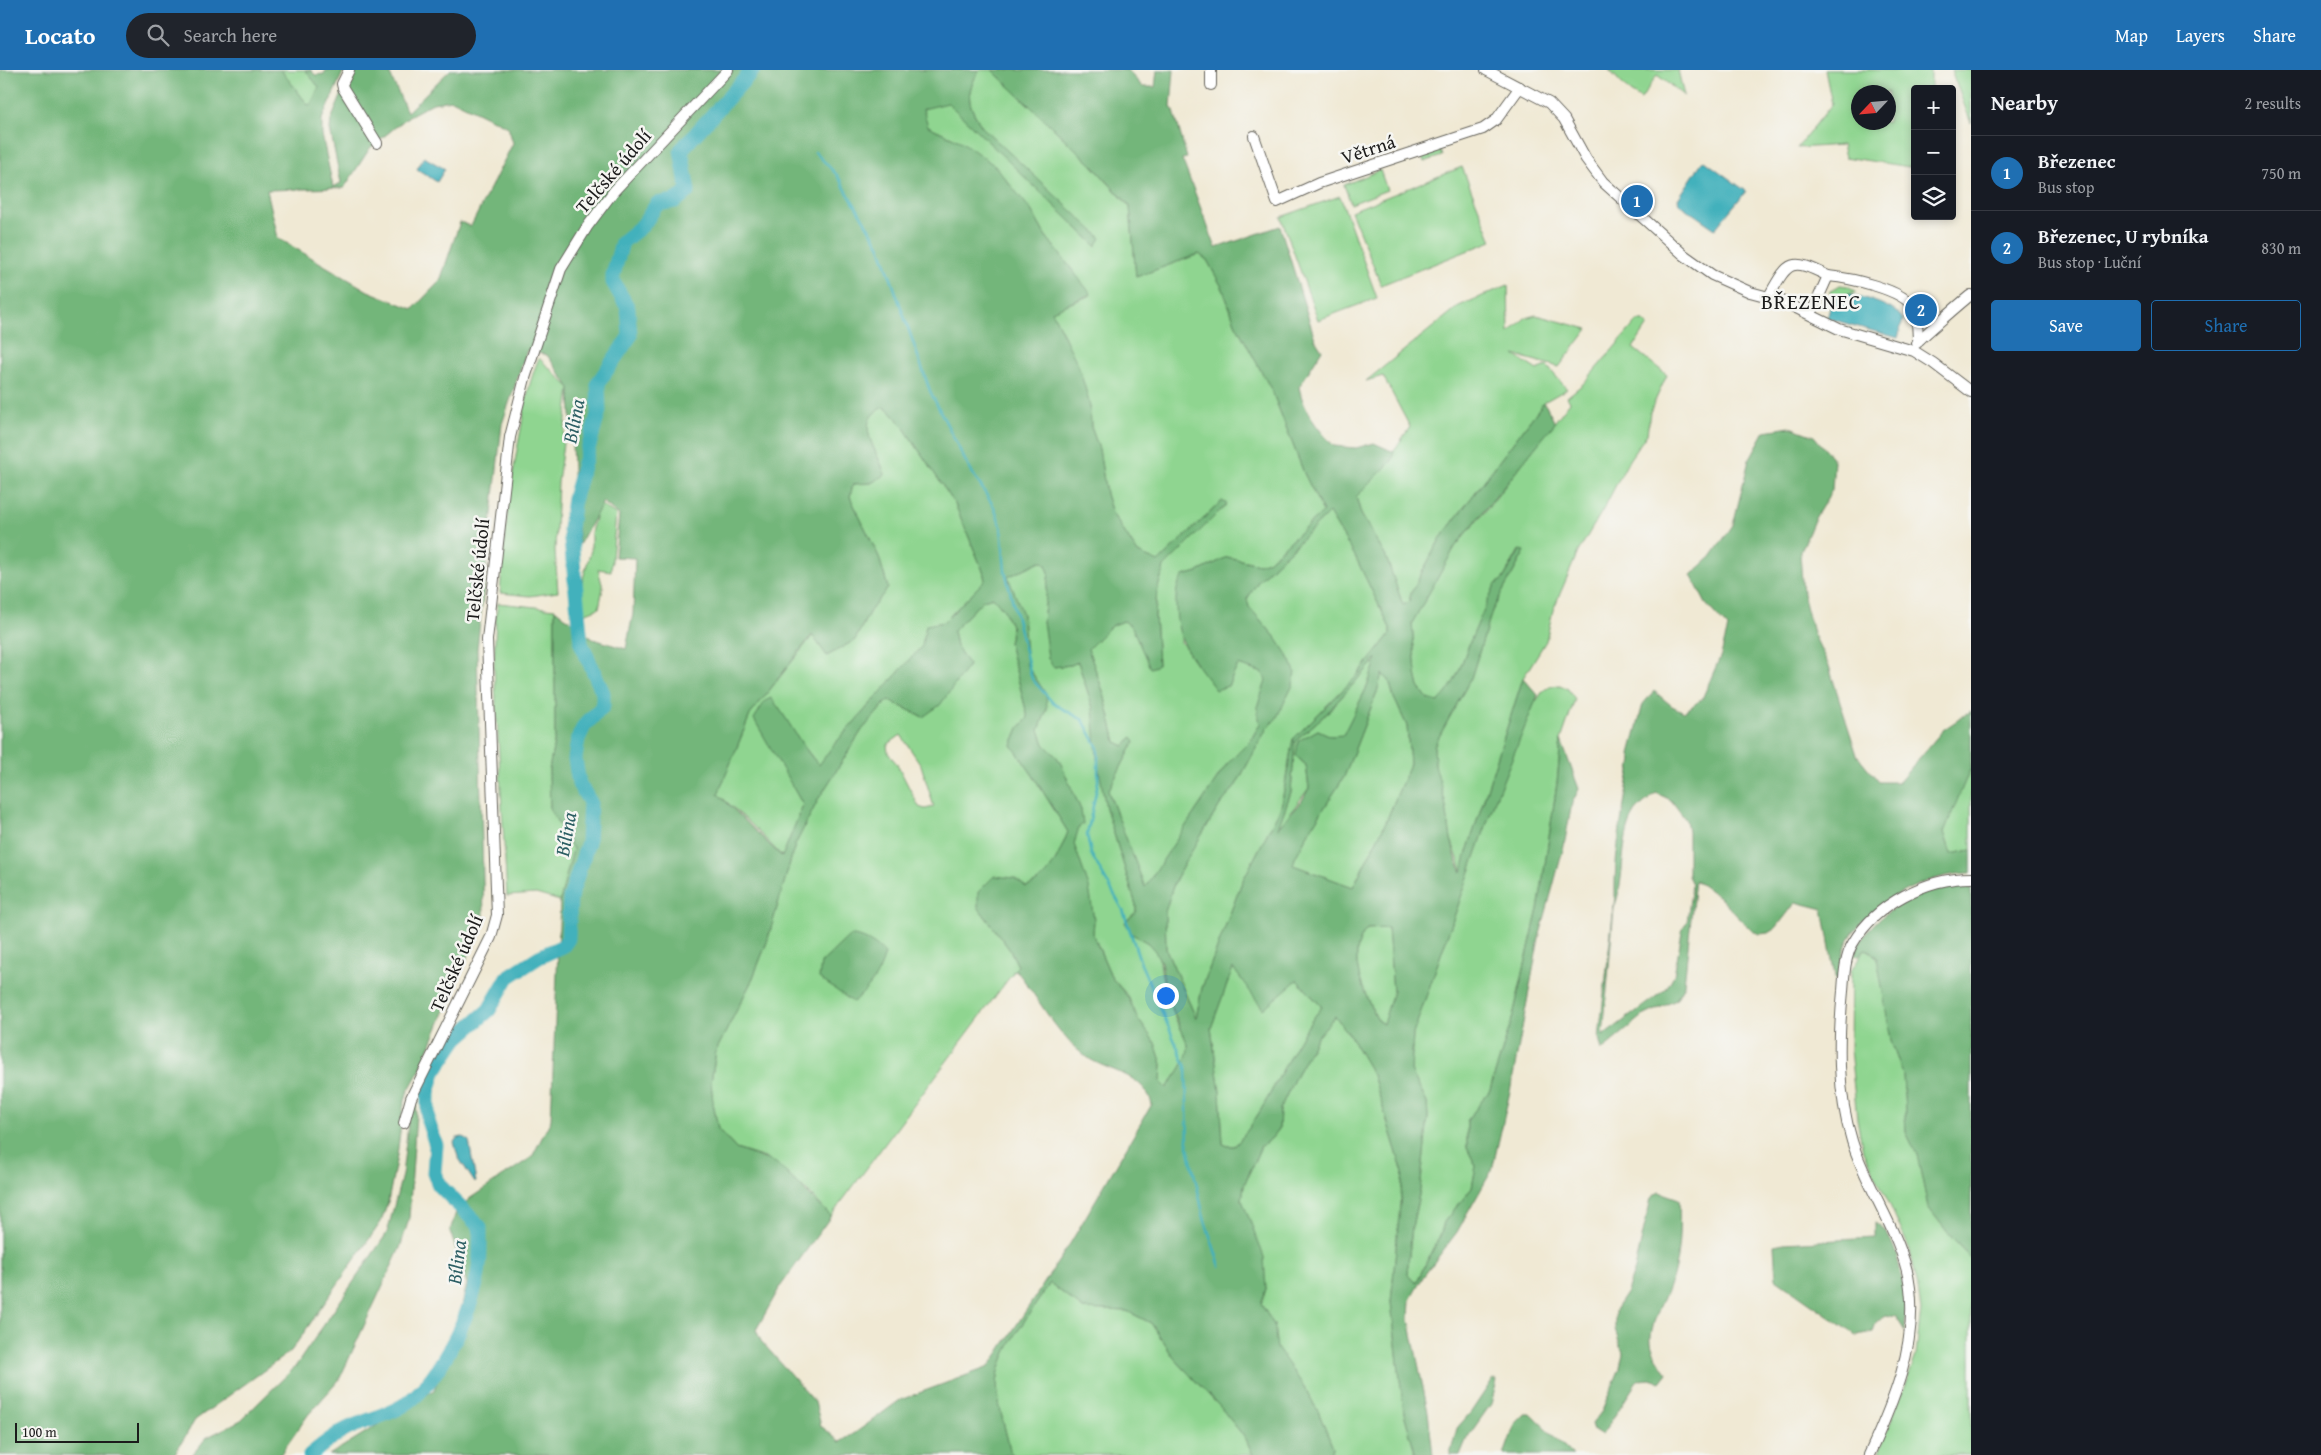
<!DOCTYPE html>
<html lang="en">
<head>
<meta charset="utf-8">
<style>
	:root { --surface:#171b24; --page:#20242c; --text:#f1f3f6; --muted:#9ea1a6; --line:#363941; --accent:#1f6fb2 }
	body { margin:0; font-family:"Gentium Book Plus",serif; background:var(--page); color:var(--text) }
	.controls { position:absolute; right:15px; top:15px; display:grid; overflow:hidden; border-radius:5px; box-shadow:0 2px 8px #0003 }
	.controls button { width:45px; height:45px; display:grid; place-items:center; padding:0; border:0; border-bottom:1px solid var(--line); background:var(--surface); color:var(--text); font:25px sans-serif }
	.compass { position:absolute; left:1851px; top:15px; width:45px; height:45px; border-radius:50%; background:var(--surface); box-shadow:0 2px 8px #0003; rotate:244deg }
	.scale { position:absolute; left:15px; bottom:12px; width:124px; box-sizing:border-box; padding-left:5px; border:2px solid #1c1c1c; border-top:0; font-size:14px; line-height:18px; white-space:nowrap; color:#1c1c1c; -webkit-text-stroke:4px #f6f6f2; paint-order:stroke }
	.you { position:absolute; left:1165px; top:925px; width:18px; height:18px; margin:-12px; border:4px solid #fff; border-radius:50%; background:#1a73e8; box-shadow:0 0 0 8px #1a73e833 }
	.badge { display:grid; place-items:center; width:32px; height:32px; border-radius:50%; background:var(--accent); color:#fff; font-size:16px; font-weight:700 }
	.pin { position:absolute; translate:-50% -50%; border:2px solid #fff; box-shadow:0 1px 5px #0006 }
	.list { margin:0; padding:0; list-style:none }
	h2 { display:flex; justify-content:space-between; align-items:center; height:65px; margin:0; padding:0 20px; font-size:21px }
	h2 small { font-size:16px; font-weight:400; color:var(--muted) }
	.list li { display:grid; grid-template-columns:32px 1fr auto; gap:15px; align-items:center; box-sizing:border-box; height:75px; padding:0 20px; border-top:1px solid var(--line) }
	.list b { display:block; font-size:19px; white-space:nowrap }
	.list p { margin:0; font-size:16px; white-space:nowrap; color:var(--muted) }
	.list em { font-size:16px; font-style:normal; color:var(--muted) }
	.actions { display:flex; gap:10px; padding:15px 20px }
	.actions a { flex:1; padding:11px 0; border:1px solid var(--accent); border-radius:5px; text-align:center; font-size:18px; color:var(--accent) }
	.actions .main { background:var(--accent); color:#fff }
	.icon { flex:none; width:28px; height:28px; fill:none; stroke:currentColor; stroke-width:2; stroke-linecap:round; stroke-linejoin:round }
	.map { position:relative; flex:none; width:1971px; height:1385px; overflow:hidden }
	header { display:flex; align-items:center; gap:30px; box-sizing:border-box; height:70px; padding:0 25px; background:var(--accent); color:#fff }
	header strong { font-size:24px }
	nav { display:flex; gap:28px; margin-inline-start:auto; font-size:18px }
	.search { width:350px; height:45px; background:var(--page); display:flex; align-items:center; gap:12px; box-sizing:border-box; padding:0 18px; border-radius:28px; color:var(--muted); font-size:19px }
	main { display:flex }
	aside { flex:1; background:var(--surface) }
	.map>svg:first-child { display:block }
	.green { fill:#8fd590; stroke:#567856; fill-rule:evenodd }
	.forest { fill:#73b67a; stroke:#48694b; fill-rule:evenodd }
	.water { fill:#42b1bc; stroke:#2f666c }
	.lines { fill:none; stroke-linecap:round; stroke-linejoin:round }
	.stream { stroke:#42b1bc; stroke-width:2.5 }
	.river { stroke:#42b1bc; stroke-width:15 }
	.minor-casing { stroke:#66645c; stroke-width:12 }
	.minor { stroke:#fff; stroke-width:10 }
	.labels { text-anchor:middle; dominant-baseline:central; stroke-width:5; stroke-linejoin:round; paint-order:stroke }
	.street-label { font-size:19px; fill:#1c1c1c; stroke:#f6f6f2 }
	.water-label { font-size:20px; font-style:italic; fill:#2d5f64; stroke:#f6f6f2 }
	.quarter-label { font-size:21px; letter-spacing:1px; fill:#1c1c1c; stroke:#f6f6f2 }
</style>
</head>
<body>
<header>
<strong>Locato</strong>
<div class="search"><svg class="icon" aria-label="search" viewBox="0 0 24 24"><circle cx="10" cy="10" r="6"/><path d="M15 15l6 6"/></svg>Search here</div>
<nav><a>Map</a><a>Layers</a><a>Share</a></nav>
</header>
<main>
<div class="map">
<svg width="1971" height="1385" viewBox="0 0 1971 1385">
	<rect width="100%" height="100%" fill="#f6f6f2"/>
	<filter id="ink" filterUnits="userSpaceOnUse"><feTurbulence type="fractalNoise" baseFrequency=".02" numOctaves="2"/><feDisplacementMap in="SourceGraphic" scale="10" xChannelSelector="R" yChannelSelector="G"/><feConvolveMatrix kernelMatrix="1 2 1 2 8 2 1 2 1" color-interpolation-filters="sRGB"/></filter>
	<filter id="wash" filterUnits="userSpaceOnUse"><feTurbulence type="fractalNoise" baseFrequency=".0096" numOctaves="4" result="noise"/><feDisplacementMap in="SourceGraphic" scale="20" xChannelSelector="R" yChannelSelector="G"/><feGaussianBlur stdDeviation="1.12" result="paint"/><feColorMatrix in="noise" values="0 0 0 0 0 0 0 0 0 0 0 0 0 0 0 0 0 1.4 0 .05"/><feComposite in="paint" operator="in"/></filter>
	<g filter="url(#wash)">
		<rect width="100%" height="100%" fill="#f0e9d4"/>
		<g class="green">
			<path d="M281 0H305L319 17 311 34 308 35Z"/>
			<path d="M979 0H992L1091 94 1130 137 1136 207 1199 184 1207 190 1223 219 1235 253 1272 321 1304 403 1323 442 1268 491 1259 494 1227 487 1198 502 1183 506 1181 572 1214 617 1228 616 1238 595 1263 603 1267 611 1257 637 1260 654 1250 671 1227 694 1145 818 1108 721 1135 671 1125 676 1116 672 1104 624 1088 579 1111 556 1124 551 1132 556 1158 595 1155 545 1157 521 1164 497 1226 434 1222 431 1158 492 1138 483 1112 443 1106 424 1099 379 1091 357 1090 336 1063 263 1051 241 1091 225 1045 165 1031 140 956 69 928 56 922 39 948 32 1095 175 982 57C967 33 965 26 979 0Z"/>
			<path d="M1609 0H1678L1684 26 1657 5 1641 29 1630 22Z"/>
			<path d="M1825 0H1931V19H1915V98L1845 87 1842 75 1797 78 1832 34ZM1858 22H1888V52H1858Z"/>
			<path d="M1951 0H1971V53Z"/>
			<path d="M1439 78 1442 86 1424 92 1421 84Z"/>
			<path d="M1462 97 1492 171 1381 215 1351 141Z"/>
			<path d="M1380 100 1387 120 1351 134 1344 115Z"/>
			<path d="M1340 126 1377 228 1318 250 1281 147Z"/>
			<path d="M1508 215 1509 263 1525 248 1536 245 1588 259 1559 297 1514 285 1537 300 1547 296 1567 319 1544 332 1440 469 1411 523 1409 532 1403 535 1386 487 1361 444 1356 426 1375 408 1410 357 1383 306 1366 311 1459 236Z"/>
			<path d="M1840 215 1848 216 1857 222 1834 226 1829 222Z"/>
			<path d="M1637 251H1644L1648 255 1633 278 1667 305 1650 342 1647 364 1629 390 1604 438 1578 482 1553 540 1546 571 1523 608 1466 785 1463 803 1451 769 1445 731 1435 695 1434 676 1471 608 1492 541 1524 483 1519 480 1503 509 1495 515C1487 534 1478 553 1470 572 1461 594 1456 616 1438 633L1428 629 1419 617 1416 604 1412 553 1455 477 1488 438 1570 332 1567 327 1583 314Z"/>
			<path d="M539 288 570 318 558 413 555 481 558 522 530 526 500 523C504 468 510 413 521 359 525 334 529 311 539 288Z"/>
			<path d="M883 337 891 342 902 355 955 434 983 501 985 510 944 552 926 556 922 576 832 677 819 696 799 670 778 637 794 719 803 735 783 787 751 754 718 724 750 645 813 565 827 586 855 570 870 541 888 518 879 487 850 427 853 414 871 413 885 405C879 382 851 352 883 337Z"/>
			<path d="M599 434 616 444 611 501 598 499 603 518 599 538 584 544 582 512 591 480V462Z"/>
			<path d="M1329 443 1355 486 1390 558V564L1356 607 1293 669 1281 737 1242 812 1202 918 1196 948 1166 879 1165 842 1174 813 1185 792 1220 735 1235 717 1267 658 1277 569 1249 537 1247 529 1259 510Z"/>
			<path d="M1040 491 1045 493 1049 502 1043 551 1053 597 1071 595 1078 592 1093 638 1106 738 1136 835V842L1125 852C1135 871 1145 867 1155 880 1161 889 1160 897 1162 906 1165 920 1171 936 1176 950 1180 959 1191 972 1188 982 1185 995 1174 1007 1167 1018L1161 1012 1162 994 1155 973 1138 949 1128 926 1112 908 1093 864 1094 849 1074 774 1081 740 1057 687 1044 674 1039 660 1047 639 1040 616 1027 595 1008 507Z"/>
			<path d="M993 527 1004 540 1012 558 1009 573 1028 648 1019 658 1012 675 1032 704 1068 762C1059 784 1051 809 1026 817L1014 808 978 837 1010 880 1018 896 831 1146 807 1121 765 1088 736 1079 718 1059 713 1033 711 1012 716 981 752 910 767 872 795 775 819 728 862 660 888 630 923 647 969 596 956 576 953 561 983 530ZM901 665 921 695 934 737 925 739 919 737 897 694 888 683 887 675Z"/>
			<path d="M498 533 555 539V667L549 700 550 739 573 779 560 831 536 824 507 826 494 597 496 545Z"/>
			<path d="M1378 587 1367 617 1343 666H1331L1318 660 1298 671 1300 690 1306 695 1309 718 1277 760 1291 722 1295 671 1326 644Z"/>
			<path d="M1382 603 1389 610 1394 628 1407 656 1410 694 1385 754 1353 817 1293 795 1295 788 1310 760 1344 707 1377 622Z"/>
			<path d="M1560 615 1568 619 1575 629 1561 670 1557 713 1539 835 1513 946 1490 1020 1467 1051V1078L1476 1096 1472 1118 1444 1152 1441 1163 1416 1213 1407 1203 1412 1157 1420 1120 1428 1047 1427 1033 1411 1001 1413 964 1495 730 1531 639 1543 621 1550 616Z"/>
			<path d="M1971 694V780L1951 784 1944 762Z"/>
			<path d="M1388 858 1393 921 1384 954 1378 951C1365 925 1344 884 1367 859Z"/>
			<path d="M1865 879C1875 882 1877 889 1880 899L1891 970 1903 1004 1906 1062 1917 1084 1928 1137 1952 1168 1971 1188V1385H1878L1916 1286 1921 1239 1917 1212 1910 1180 1890 1135 1863 1081 1857 1049 1850 979 1851 901Z"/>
			<path d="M1233 897 1297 910 1322 937C1287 979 1272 1034 1235 1076H1228L1223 1074 1220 1022 1211 958Z"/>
			<path d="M1335 946 1349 964 1373 1005 1403 1103 1391 1232 1404 1343 1416 1385H1329L1333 1378 1318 1341 1303 1315 1276 1278 1274 1255 1261 1234 1266 1219 1242 1130 1244 1115 1261 1076 1272 1068 1279 1059 1280 1039 1295 1007 1317 967Z"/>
			<path d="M1050 1213 1083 1239 1127 1241 1151 1253 1174 1288 1221 1338 1246 1369 1253 1385H1011C1007 1363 994 1327 998 1306 1003 1275 1034 1239 1050 1213Z"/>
		</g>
		<g class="forest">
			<path d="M0 0H281L308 35 311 34 319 17 305 0H311L315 5 324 4 326 0H344L322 49V65L333 117 341 113 330 59 331 50 352 0H388L407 42 450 0H979C965 26 967 33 982 57L1101 168 1096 176 948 33 923 39 928 56 962 72 994 95 1031 140 1045 165 1091 224 1052 241 1078 295 1085 317 1090 336 1091 357 1099 379 1106 424 1112 443 1138 483 1158 492 1222 431 1227 434 1164 497 1157 521 1155 545 1158 595 1150 598 1132 557 1124 551 1111 556 1088 579 1104 624 1116 672 1125 676 1132 667 1135 671 1108 721 1145 817 1227 694 1250 671 1260 654 1257 637 1266 611 1263 603 1238 595 1228 616 1216 620C1194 591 1176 574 1176 535 1176 523 1176 516 1183 506L1198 502 1227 487 1259 494 1268 491 1323 442 1304 403 1272 321 1235 253 1223 219 1207 190 1199 184 1136 207 1130 136 1091 94 992 0H1127L1143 17H1155L1157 0H1174L1171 37 1174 41 1187 88 1182 89 1216 178 1280 156 1315 269 1322 280 1299 317C1304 342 1317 358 1334 376L1356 378 1374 373 1394 382 1392 391 1356 427 1361 444 1386 487 1403 535 1409 532 1411 523 1440 469 1544 332 1555 353 1455 477 1412 553 1416 604 1419 617 1428 629 1438 632C1456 616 1461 594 1470 572 1478 553 1486 534 1495 515L1503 509 1520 480 1525 481 1492 541 1471 608 1434 676 1435 695 1445 731 1451 769 1457 792 1462 802 1466 785 1523 608 1538 625 1495 730 1413 964 1411 1001 1427 1033 1428 1047 1420 1120 1412 1157 1407 1203 1416 1213 1441 1164 1444 1152 1472 1118 1476 1096 1467 1078V1051L1490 1020 1513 946 1539 835 1557 713 1561 670 1579 719 1572 733 1564 776 1539 868 1511 1017 1492 1100 1457 1162 1423 1207 1410 1230 1409 1249 1428 1342 1433 1385H1416L1404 1343 1391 1232 1403 1103 1373 1005 1349 964 1335 946 1317 967 1295 1007 1280 1039 1279 1059 1272 1068 1261 1076 1244 1115 1242 1130 1264 1187 1266 1219 1261 1234 1274 1255 1277 1278 1303 1315 1318 1341 1333 1378 1329 1385H1253L1246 1369 1221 1338 1174 1288 1151 1253 1127 1241 1083 1239 1050 1213C1034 1238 1003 1277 998 1306 994 1327 1007 1363 1011 1385H329L434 1320 458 1252 467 1214 450 1161 456 1142 469 1129 532 1087 551 1050 560 831 573 779 550 739 549 700 555 667V539L593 569 626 579 633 544 635 488 615 487 619 445 603 432 579 475 574 428 570 318 547 285 527 280 502 354 477 579 484 847 420 1000 407 1023 403 1038 397 1086 388 1132 381 1152 291 1281 195 1350 174 1385H0ZM452 30 508 57 513 73 471 156 460 152 440 211 413 239 368 221 278 168 267 120 344 118 370 78 409 46 433 33ZM884 337 891 342 902 355 955 434 983 501 985 510 944 552 926 555 922 576 832 677 819 695C800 676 789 649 771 628L765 631 754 649 803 735 782 787 718 724 750 645 812 565 827 586 855 570 870 541 888 518 879 487 850 427 853 414 871 413 885 405C879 382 851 351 884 337ZM1329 443 1355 486 1390 558V564L1356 607 1293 669 1281 737 1242 812 1202 918 1196 948 1166 879 1165 842 1174 813 1185 792 1220 735 1235 717 1267 658 1276 649 1293 615 1295 602 1291 591 1277 569 1249 537 1247 529 1259 510ZM1040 491 1045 493 1049 502 1043 551 1048 588 1053 597 1071 595 1078 592 1093 638 1097 689 1106 738 1136 835V842L1125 852 1132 864 1148 873 1155 881 1161 892 1166 924 1188 975C1189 990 1175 1006 1167 1018L1161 1012 1162 994 1155 973 1138 949 1128 927 1112 908 1093 865 1094 850 1089 817 1074 774 1079 757 1083 754 1081 740 1061 694 1057 687 1044 674 1039 660 1047 639 1046 624 1027 595 1023 544 1008 507ZM993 527 1004 540 1012 558 1009 573 1028 648 1019 658 1012 675 1032 704 1068 762C1059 784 1051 809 1026 817L1014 808 994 806 978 822V837L1010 880 1018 896 1012 902 1016 900C1037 926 1054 960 1080 982 1103 1003 1143 1000 1152 1034L1071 1172 989 1297 900 1330 855 1363 840 1372 821 1356 815 1332 761 1271 756 1260 780 1217 831 1146 776 1093 736 1079 718 1059 713 1033 711 1012 716 981 752 910 767 872 795 775 819 728 862 660 888 630 923 647 940 635 969 595 956 576 953 561 983 530ZM1377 588 1367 617 1343 665 1331 666 1318 660 1298 671 1296 686 1306 695 1309 718 1303 729 1278 758 1291 722 1295 671 1326 644ZM1382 604 1389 610 1394 628 1407 656 1410 694 1385 754 1353 817 1293 795 1295 788 1310 760 1344 707 1377 622ZM1388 858 1393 921 1383 954 1378 951C1365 925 1344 884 1367 859ZM1233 898 1263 939 1297 910 1322 937C1287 979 1272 1034 1235 1076H1228L1223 1074 1220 1022 1211 958Z"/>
			<path d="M1790 357 1814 366 1834 390 1832 420 1814 450 1800 484 1803 524 1813 563 1828 594 1857 685 1879 712H1899L1943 660 1971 641V697L1944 762 1951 784 1971 780V803C1929 803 1868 833 1848 871 1842 883 1841 899 1836 912L1823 839 1796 832 1776 858 1768 863 1760 864 1752 861 1718 826 1695 810 1684 915 1676 930 1643 946 1602 980 1599 968 1615 826C1614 780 1624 735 1632 690L1630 684 1643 634 1654 621 1672 636 1684 642 1702 629 1721 585 1728 558 1706 534 1691 505 1711 487 1733 455 1749 390 1765 361ZM1656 723 1671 730 1686 750 1688 761V806L1692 814 1687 852 1683 857 1674 905 1666 919 1603 966 1614 838C1626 808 1619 772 1634 744 1638 736 1650 729 1656 723Z"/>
			<path d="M1960 813H1971V1188L1952 1168 1928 1137 1917 1085 1906 1062 1903 1004 1891 970 1877 888 1871 881 1865 879 1859 886 1854 885C1871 841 1917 822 1960 813Z"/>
			<path d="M849 866C862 865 876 874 885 884 879 906 870 918 853 932L819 908 821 893Z"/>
			<path d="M411 1028 417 1030 409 1149 400 1178 339 1310 308 1345 280 1385H192L206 1368 241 1350 295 1297 387 1163 402 1105Z"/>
			<path d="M1659 1122 1679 1129C1680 1151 1680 1183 1673 1206 1667 1224 1649 1254 1651 1272 1652 1283 1662 1294 1667 1303L1660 1312 1651 1309 1638 1310 1602 1365 1594 1360 1592 1354 1602 1341 1620 1298 1623 1283 1615 1259V1240L1627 1222 1635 1199 1651 1128Z"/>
			<path d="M1875 1152C1901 1166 1907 1233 1905 1261L1896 1247 1886 1245 1877 1251 1873 1262 1856 1265 1776 1209 1774 1175 1784 1173 1875 1168Z"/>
			<path d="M1493 1309 1497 1311 1491 1334 1467 1368 1460 1385H1450L1457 1358 1471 1342Z"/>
			<path d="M1525 1344H1531L1573 1385H1504L1515 1354Z"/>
		</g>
		<g class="water">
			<path d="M424 87 445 99 437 112 417 99Z"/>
			<path d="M1705 91 1746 121 1715 159 1679 134 1678 129 1702 92Z"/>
			<path d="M1850 224C1864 228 1897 236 1903 250L1898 268 1827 248 1832 229Z"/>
			<path d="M463 1067 469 1071 476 1112 475 1113 458 1087 454 1072 457 1068Z"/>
		</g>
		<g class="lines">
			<path class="stream" d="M815 82 837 105 880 177 930 321 968 396 994 437 1001 456 1005 501 1032 609 1054 634 1083 650 1098 678V712L1087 765 1091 784 1123 840 1141 894 1186 997 1188 1076 1204 1148 1220 1196"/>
			<path class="river" d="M310 1385C322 1375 333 1366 347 1359 365 1350 387 1346 404 1335 436 1315 466 1253 475 1217 481 1197 480 1177 480 1157L439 1115 434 1103 436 1075 428 1051V1022L434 1002 457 968 489 940 508 907 539 887 563 876 568 869 570 828 588 772 590 732 579 714 575 689 578 669 584 656 603 636V623L581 573 570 459 574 428 599 341 598 313 630 266 628 238 613 212V205L622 172 643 155 657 134 675 131 688 121 681 80 753 0"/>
		</g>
	</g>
	<g filter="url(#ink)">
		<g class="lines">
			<defs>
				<g id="minor">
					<path d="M349 0 342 14 343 18 377 73"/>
					<path d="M1486 0 1549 33 1564 49 1586 89 1603 112 1684 185 1712 205 1750 222 1780 230 1839 259 1914 281 1933 293 1971 322"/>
					<path d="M1211 15V0"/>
					<path d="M1254 66 1277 132 1319 113 1483 59 1496 50 1520 17"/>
					<path d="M1769 226C1789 191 1790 187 1828 206"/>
					<path d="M1811 244 1828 206C1849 208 1903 219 1914 238 1918 246 1917 259 1918 268"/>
					<path d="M1917 273C1918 270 1964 230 1971 225"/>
					<path d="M404 1053 411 1028 491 867 497 845 487 570 510 367 525 308 561 199 587 157 614 121 728 0"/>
					<path d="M1869 1385C1893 1333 1917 1276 1910 1218 1905 1169 1866 1118 1852 1071 1837 1022 1838 971 1843 921 1844 906 1845 886 1853 873 1876 834 1926 808 1971 808"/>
				</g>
			</defs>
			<use href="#minor" class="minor-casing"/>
			<use href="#minor" class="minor"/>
		</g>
	</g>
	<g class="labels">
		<g class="street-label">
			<text transform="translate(1368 79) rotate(-18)">Větrná</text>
			<text transform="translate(613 101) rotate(-49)">Telčské údolí</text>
			<text transform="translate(477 500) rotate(-84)">Telčské údolí</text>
			<text transform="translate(456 893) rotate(-66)">Telčské údolí</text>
		</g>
		<g class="water-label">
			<text transform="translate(573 351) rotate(-79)">Bílina</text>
			<text transform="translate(565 764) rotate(-80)">Bílina</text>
			<text transform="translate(456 1192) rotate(-83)">Bílina</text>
		</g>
		<g class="quarter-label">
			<text x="1811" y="231">BŘEZENEC</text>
		</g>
	</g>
</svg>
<div class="controls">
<button>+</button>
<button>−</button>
<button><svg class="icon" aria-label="layers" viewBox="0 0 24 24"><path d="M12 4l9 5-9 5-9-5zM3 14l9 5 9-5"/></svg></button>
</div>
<svg class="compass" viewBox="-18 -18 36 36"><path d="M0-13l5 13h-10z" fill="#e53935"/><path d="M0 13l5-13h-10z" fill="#9ea1a6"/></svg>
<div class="scale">100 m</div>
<div class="you"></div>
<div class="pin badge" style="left:1637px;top:131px">1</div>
<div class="pin badge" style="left:1921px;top:240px">2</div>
</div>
<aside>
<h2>Nearby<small>2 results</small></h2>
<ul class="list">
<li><span class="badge">1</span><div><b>Březenec</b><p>Bus stop</p></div><em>750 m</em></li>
<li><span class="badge">2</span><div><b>Březenec, U rybníka</b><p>Bus stop · Luční</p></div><em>830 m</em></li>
</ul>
<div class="actions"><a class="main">Save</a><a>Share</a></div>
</aside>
</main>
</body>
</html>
